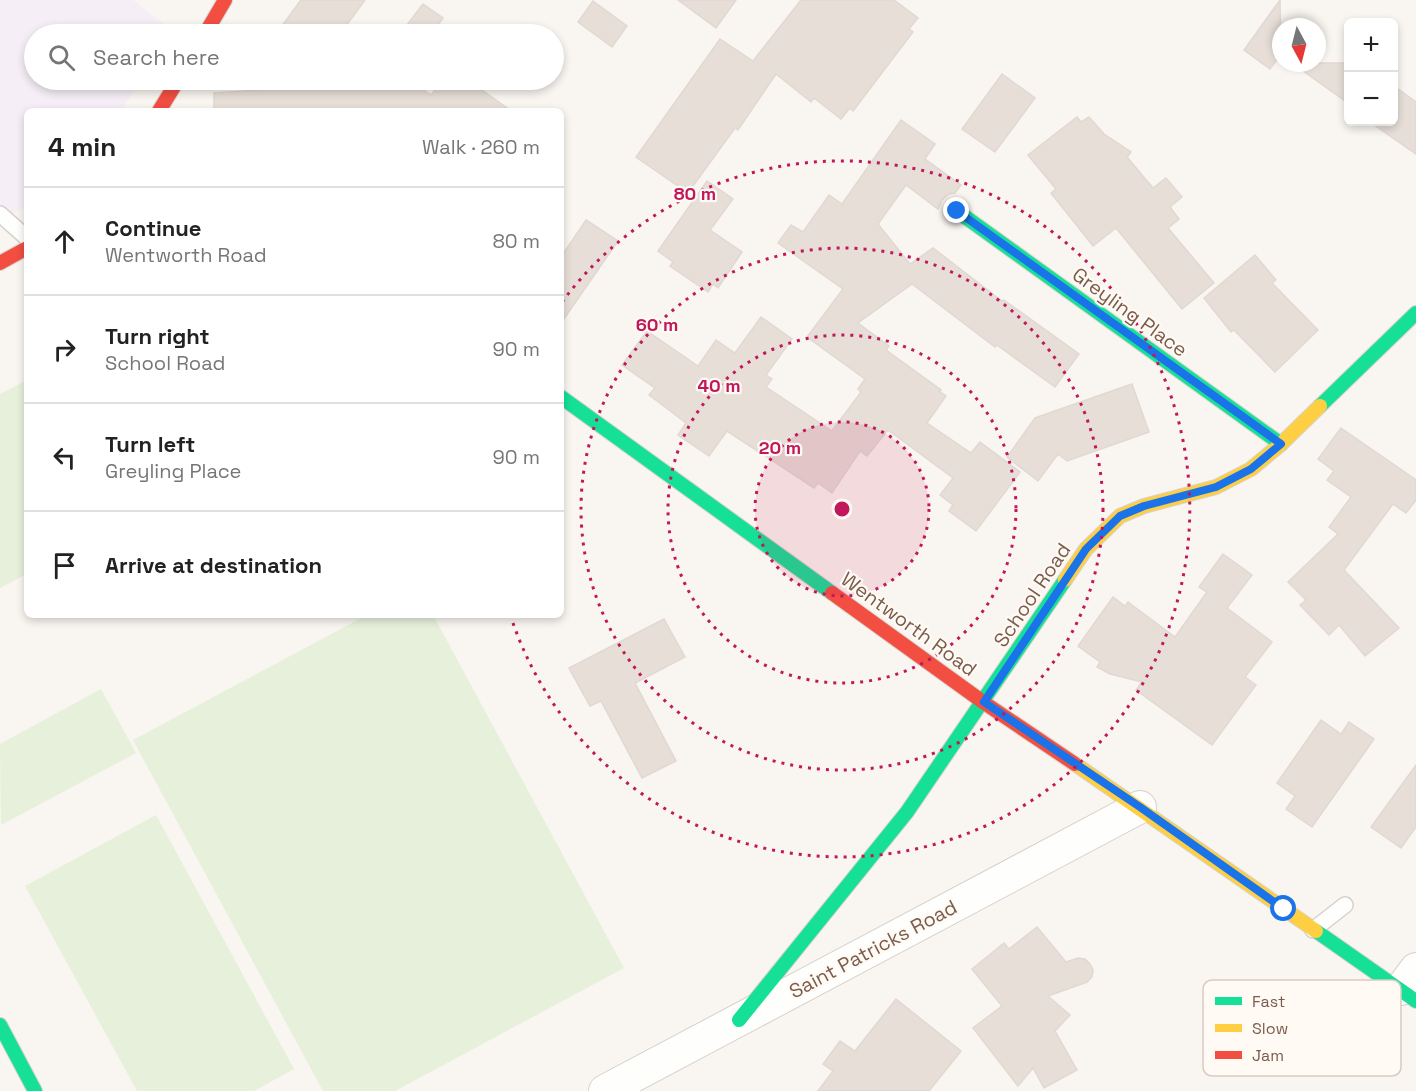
<!DOCTYPE html>
<html lang="en">
<head>
<meta charset="utf-8">
<style>
	:root { --surface:#fff; --page:#f2f2f2; --text:#222; --muted:#767676; --line:#e0e0e0 }
	body { margin:0; font-family:"Space Grotesk",sans-serif; background:var(--page); color:var(--text) }
	.controls { position:absolute; right:18px; top:18px; display:grid; overflow:hidden; border-radius:9px; box-shadow:0 3px 9px #0003 }
	.controls button { width:54px; height:54px; display:grid; place-items:center; padding:0; border:0; border-bottom:2px solid var(--line); background:var(--surface); color:var(--text); font:30px sans-serif }
	.compass { position:absolute; left:1272px; top:18px; width:54px; height:54px; border-radius:50%; background:var(--surface); box-shadow:0 3px 9px #0003; rotate:173deg }
	.stop { position:absolute; width:18px; height:18px; margin:-14px; border:4px solid #1a73e8; border-radius:50%; background:#fff }
	.stop.end { background:#1a73e8; border-color:#fff; box-shadow:0 2px 6px #0008 }
	.list { margin:0; padding:0; list-style:none }
	h2 { display:flex; justify-content:space-between; align-items:center; height:78px; margin:0; padding:0 24px; font-size:26px }
	h2 small { font-size:20px; font-weight:400; color:var(--muted) }
	.list li { display:grid; grid-template-columns:39px 1fr auto; gap:18px; align-items:center; box-sizing:border-box; height:108px; padding:0 24px; border-top:2px solid var(--line) }
	.list b { display:block; font-size:22px; white-space:nowrap }
	.list p { margin:0; font-size:20px; white-space:nowrap; color:var(--muted) }
	.list em { font-size:20px; font-style:normal; color:var(--muted) }
	.icon { flex:none; width:33px; height:33px; fill:none; stroke:currentColor; stroke-width:2; stroke-linecap:round; stroke-linejoin:round }
	.map { position:relative; flex:none; width:1416px; height:1091px; overflow:hidden }
	.search { position:absolute; background:var(--surface); box-shadow:0 3px 9px #0003; left:24px; top:24px; width:540px; height:66px; display:flex; align-items:center; gap:15px; box-sizing:border-box; padding:0 21px; border-radius:33px; color:var(--muted); font-size:22px }
	.panel { position:absolute; background:var(--surface); box-shadow:0 3px 9px #0003; left:24px; top:108px; width:540px; height:510px; border-radius:9px }
	.map>svg:first-child { display:block }
	.education { fill:#f6eef6 }
	.green { fill:#e7f0db }
	.building { fill:#e6ded7; stroke:#e2d8d2; stroke-width:1.5 }
	.lines { fill:none; stroke-linecap:round; stroke-linejoin:round }
	.lane-casing { stroke:#d7d1cb; stroke-width:18 }
	.street-casing { stroke:#d7d1cb; stroke-width:34 }
	.fast-casing { stroke:#d9d2cb; stroke-width:16 }
	.slow-casing { stroke:#d9d2cb; stroke-width:16 }
	.jam-casing { stroke:#d9d2cb; stroke-width:16 }
	.lane { stroke:#fefefd; stroke-width:15 }
	.street { stroke:#fefefd; stroke-width:32 }
	.fast { stroke:#16e098; stroke-width:14 }
	.slow { stroke:#ffcf43; stroke-width:14 }
	.jam { stroke:#f24e42; stroke-width:14 }
	.route { stroke:#1a73e8; stroke-width:8 }
	.ring { fill:none; stroke:#c2185b; stroke-width:3; stroke-dasharray:3 6 }
	.labels { text-anchor:middle; dominant-baseline:central; stroke-width:4.5; stroke-linejoin:round; paint-order:stroke }
	.street-label { font-size:20px; fill:#7a5c4d; stroke:#fffaf3 }
	.key { fill:#fffaf3; stroke:#d7cbc1; stroke-width:1.5 }
	.key-label { font-size:16px; fill:#7a5c4d }
	.centre { fill:#c2185b; stroke:#fffaf3; stroke-width:3 }
	.ring-label { font-size:18px; text-anchor:middle; font-weight:bold; fill:#c2185b; stroke:#fffaf3; stroke-width:4.5; stroke-linejoin:round; paint-order:stroke }
</style>
</head>
<body>
<div class="map">
<svg width="1416" height="1091" viewBox="0 0 1416 1091">
	<rect width="100%" height="100%" fill="#f9f5f0"/>
	<path class="education" d="M0 0H133L168 27 164 34H34V80H139L122 111H27V206L0 221Z"/>
	<g class="green">
		<path d="M27 380V574L0 588V394Z"/>
		<path d="M367 615H433L624 968 395 1091H323L133 740Z"/>
		<path d="M101 689 136 753 1 825 0 744Z"/>
		<path d="M156 815 294 1069 254 1091H137L25 886Z"/>
	</g>
	<g class="building">
		<path d="M301 0H365L340 34H276Z"/>
		<path d="M678 0H736L716 28Z"/>
		<path d="M801 0H894L918 18 909 29 913 32 853 111 850 108 841 119 814 98 811 102 776 74 738 130 735 128 688 193 636 157 720 39 753 61Z"/>
		<path d="M1280 0 1281 54 1270 69 1244 50Z"/>
		<path d="M593 1 627 26 612 47 578 22Z"/>
		<path d="M423 4 443 18 431 34H400Z"/>
		<path d="M1292 63H1348V103Z"/>
		<path d="M1002 74 1035 98 995 152 962 129Z"/>
		<path d="M330 80H410L431 95 443 80H468L511 111H214V93L325 86Z"/>
		<path d="M1394 86 1416 102V154L1370 122H1394Z"/>
		<path d="M1077 117 1081 122 1089 117 1104 134 1131 152 1127 157 1153 188 1166 178 1182 197 1170 207 1179 219 1168 228 1214 283 1182 309 1116 228 1093 246 1051 193 1056 189 1028 155Z"/>
		<path d="M901 120 935 144 925 159 961 185 955 193 949 194 942 200 938 209 906 185 878 224 910 264 933 248 1002 301 1004 300 1079 354 1055 387 997 345 995 347 912 284 858 323 889 346 886 350 941 390 939 391 946 396 927 423 971 453 980 442 1020 472 976 531 949 511 953 505 940 495 953 478 888 430 867 456 860 451 832 493 818 483 814 488 727 431 709 456 678 435 686 423 649 395 655 388 622 365 647 331 698 366 716 340 735 353 761 317 792 339 766 375 772 379 766 387 832 431 861 392 858 389 865 379 807 337 843 289 778 243 791 225 803 232 829 195 842 204Z"/>
		<path d="M707 181 733 199 710 230 742 252 718 288 713 284 708 292 670 266 673 262 658 251Z"/>
		<path d="M586 220 618 241 561 323V257Z"/>
		<path d="M1255 255 1276 280 1272 283 1318 330 1275 372 1234 330 1231 332 1204 298Z"/>
		<path d="M1132 384 1149 432 1067 461 1058 454 1038 481 1007 457 1035 418Z"/>
		<path d="M1341 428 1416 480V500L1406 513 1393 504 1344 570 1399 628 1365 656 1339 625 1329 635 1300 605 1306 600 1288 582 1338 534 1329 527 1351 497 1327 480 1334 471 1318 459Z"/>
		<path d="M1223 554 1252 575 1227 608 1272 642 1245 677 1256 685 1212 745 1136 690 1142 682 1110 674 1097 667 1100 662 1078 646 1113 597 1125 606 1128 602 1175 637 1207 592 1199 587Z"/>
		<path d="M664 619 685 657 635 683 676 761 642 778 601 701 590 706 569 668Z"/>
		<path d="M1321 720 1341 734 1349 722 1374 739 1312 827 1286 809 1295 796 1277 783Z"/>
		<path d="M1416 765V827L1401 848 1371 827Z"/>
		<path d="M1037 927 1066 962 1078 958 1085 959 1090 964 1093 970 1092 977 1087 982 1048 996 1070 1015 1055 1031 1077 1070 1044 1088 1033 1068 1018 1086 973 1028 1002 1006 972 969 1004 943 1009 949Z"/>
		<path d="M896 999 961 1051 929 1091H818L833 1071 823 1064 840 1041 855 1051Z"/>
	</g>
	<g class="lines">
		<defs>
			<g id="lane">
				<path d="M0 214 27 238"/>
				<path d="M1313 930 1345 905"/>
			</g>
			<g id="street">
				<path d="M1401 989 1416 969"/>
				<path d="M605 1091 1140 807"/>
			</g>
			<g id="fast">
				<path d="M957 211 1281 444"/>
				<path d="M561 397 832 593"/>
				<path d="M1320 406 1416 313"/>
				<path d="M1316 931 1416 1001"/>
				<path d="M739 1020 907 812 1065 580"/>
				<path d="M0 1025 35 1091"/>
			</g>
			<g id="slow">
				<path d="M1065 580 1086 549 1120 516 1144 506 1216 487 1251 469 1281 444 1320 406"/>
				<path d="M1075 764 1316 931"/>
			</g>
			<g id="jam">
				<path d="M205 34 225 0"/>
				<path d="M159 111 178 80"/>
				<path d="M0 263 27 248"/>
				<path d="M832 593 983 702 1075 764"/>
			</g>
		</defs>
		<use href="#lane" class="lane-casing"/>
		<use href="#street" class="street-casing"/>
		<use href="#fast" class="fast-casing"/>
		<use href="#slow" class="slow-casing"/>
		<use href="#jam" class="jam-casing"/>
		<use href="#lane" class="lane"/>
		<use href="#street" class="street"/>
		<use href="#fast" class="fast"/>
		<use href="#slow" class="slow"/>
		<use href="#jam" class="jam"/>
	</g>
	<g class="lines">
		<path class="route" d="M957 211 1281 444 1251 469 1216 487 1144 506 1120 516 1086 549 984 702 1140 807 1284 909"/>
	</g>
	<circle cx="842" cy="509" r="87" fill="#c2185b" fill-opacity=".12"/>
	<g class="ring">
		<circle cx="842" cy="509" r="87"/>
		<circle cx="842" cy="509" r="174"/>
		<circle cx="842" cy="509" r="261"/>
		<path d="M562 302A348 348 0 1 1 511 617"/>
	</g>
	<g class="labels">
		<g class="street-label">
			<text transform="translate(1130 312) rotate(36)">Greyling Place</text>
			<text transform="translate(1032 595) rotate(-56)">School Road</text>
			<text transform="translate(909 624) rotate(36)">Wentworth Road</text>
			<text transform="translate(873 949) rotate(-28)">Saint Patricks Road</text>
		</g>
	</g>
	<rect x="1203" y="980" width="198" height="96" rx="9" class="key"/>
	<rect x="1215" y="997" width="27" height="8" fill="#16e098"/>
	<rect x="1215" y="1024" width="27" height="8" fill="#ffcf43"/>
	<rect x="1215" y="1051" width="27" height="8" fill="#f24e42"/>
	<g class="key-label">
		<text x="1252" y="1007">Fast</text>
		<text x="1252" y="1034">Slow</text>
		<text x="1252" y="1061">Jam</text>
	</g>
	<circle cx="842" cy="509" r="9" class="centre"/>
	<g class="ring-label">
		<text x="695" y="200">80 m</text>
		<text x="657" y="331">60 m</text>
		<text x="719" y="392">40 m</text>
		<text x="780" y="454">20 m</text>
	</g>
</svg>
<div class="controls">
<button>+</button>
<button>−</button>
</div>
<svg class="compass" viewBox="-18 -18 36 36"><path d="M0-13l5 13h-10z" fill="#e53935"/><path d="M0 13l5-13h-10z" fill="#767676"/></svg>
<div class="stop" style="left:1284px;top:909px"></div>
<div class="stop end" style="left:957px;top:211px"></div>
<div class="search"><svg class="icon" aria-label="search" viewBox="0 0 24 24"><circle cx="10" cy="10" r="6"/><path d="M15 15l6 6"/></svg>Search here</div>
<section class="panel">
<h2>4 min<small>Walk · 260 m</small></h2>
<ul class="list">
<li><svg class="icon" aria-label="ahead" viewBox="0 0 24 24"><path d="M12 20V5M6 11l6-6 6 6"/></svg><div><b>Continue</b><p>Wentworth Road</p></div><em>80 m</em></li>
<li><svg class="icon" aria-label="right" viewBox="0 0 24 24"><path d="M7 20v-9h11M14 6l5 5-5 5"/></svg><div><b>Turn right</b><p>School Road</p></div><em>90 m</em></li>
<li><svg class="icon" aria-label="left" viewBox="0 0 24 24"><path d="M17 20v-9H6M10 6l-5 5 5 5"/></svg><div><b>Turn left</b><p>Greyling Place</p></div><em>90 m</em></li>
<li><svg class="icon" aria-label="arrive" viewBox="0 0 24 24"><path d="M6 21V4h12l-3 4 3 4H6"/></svg><div><b>Arrive at destination</b></div></li>
</ul>
</section>
</div>
</body>
</html>
